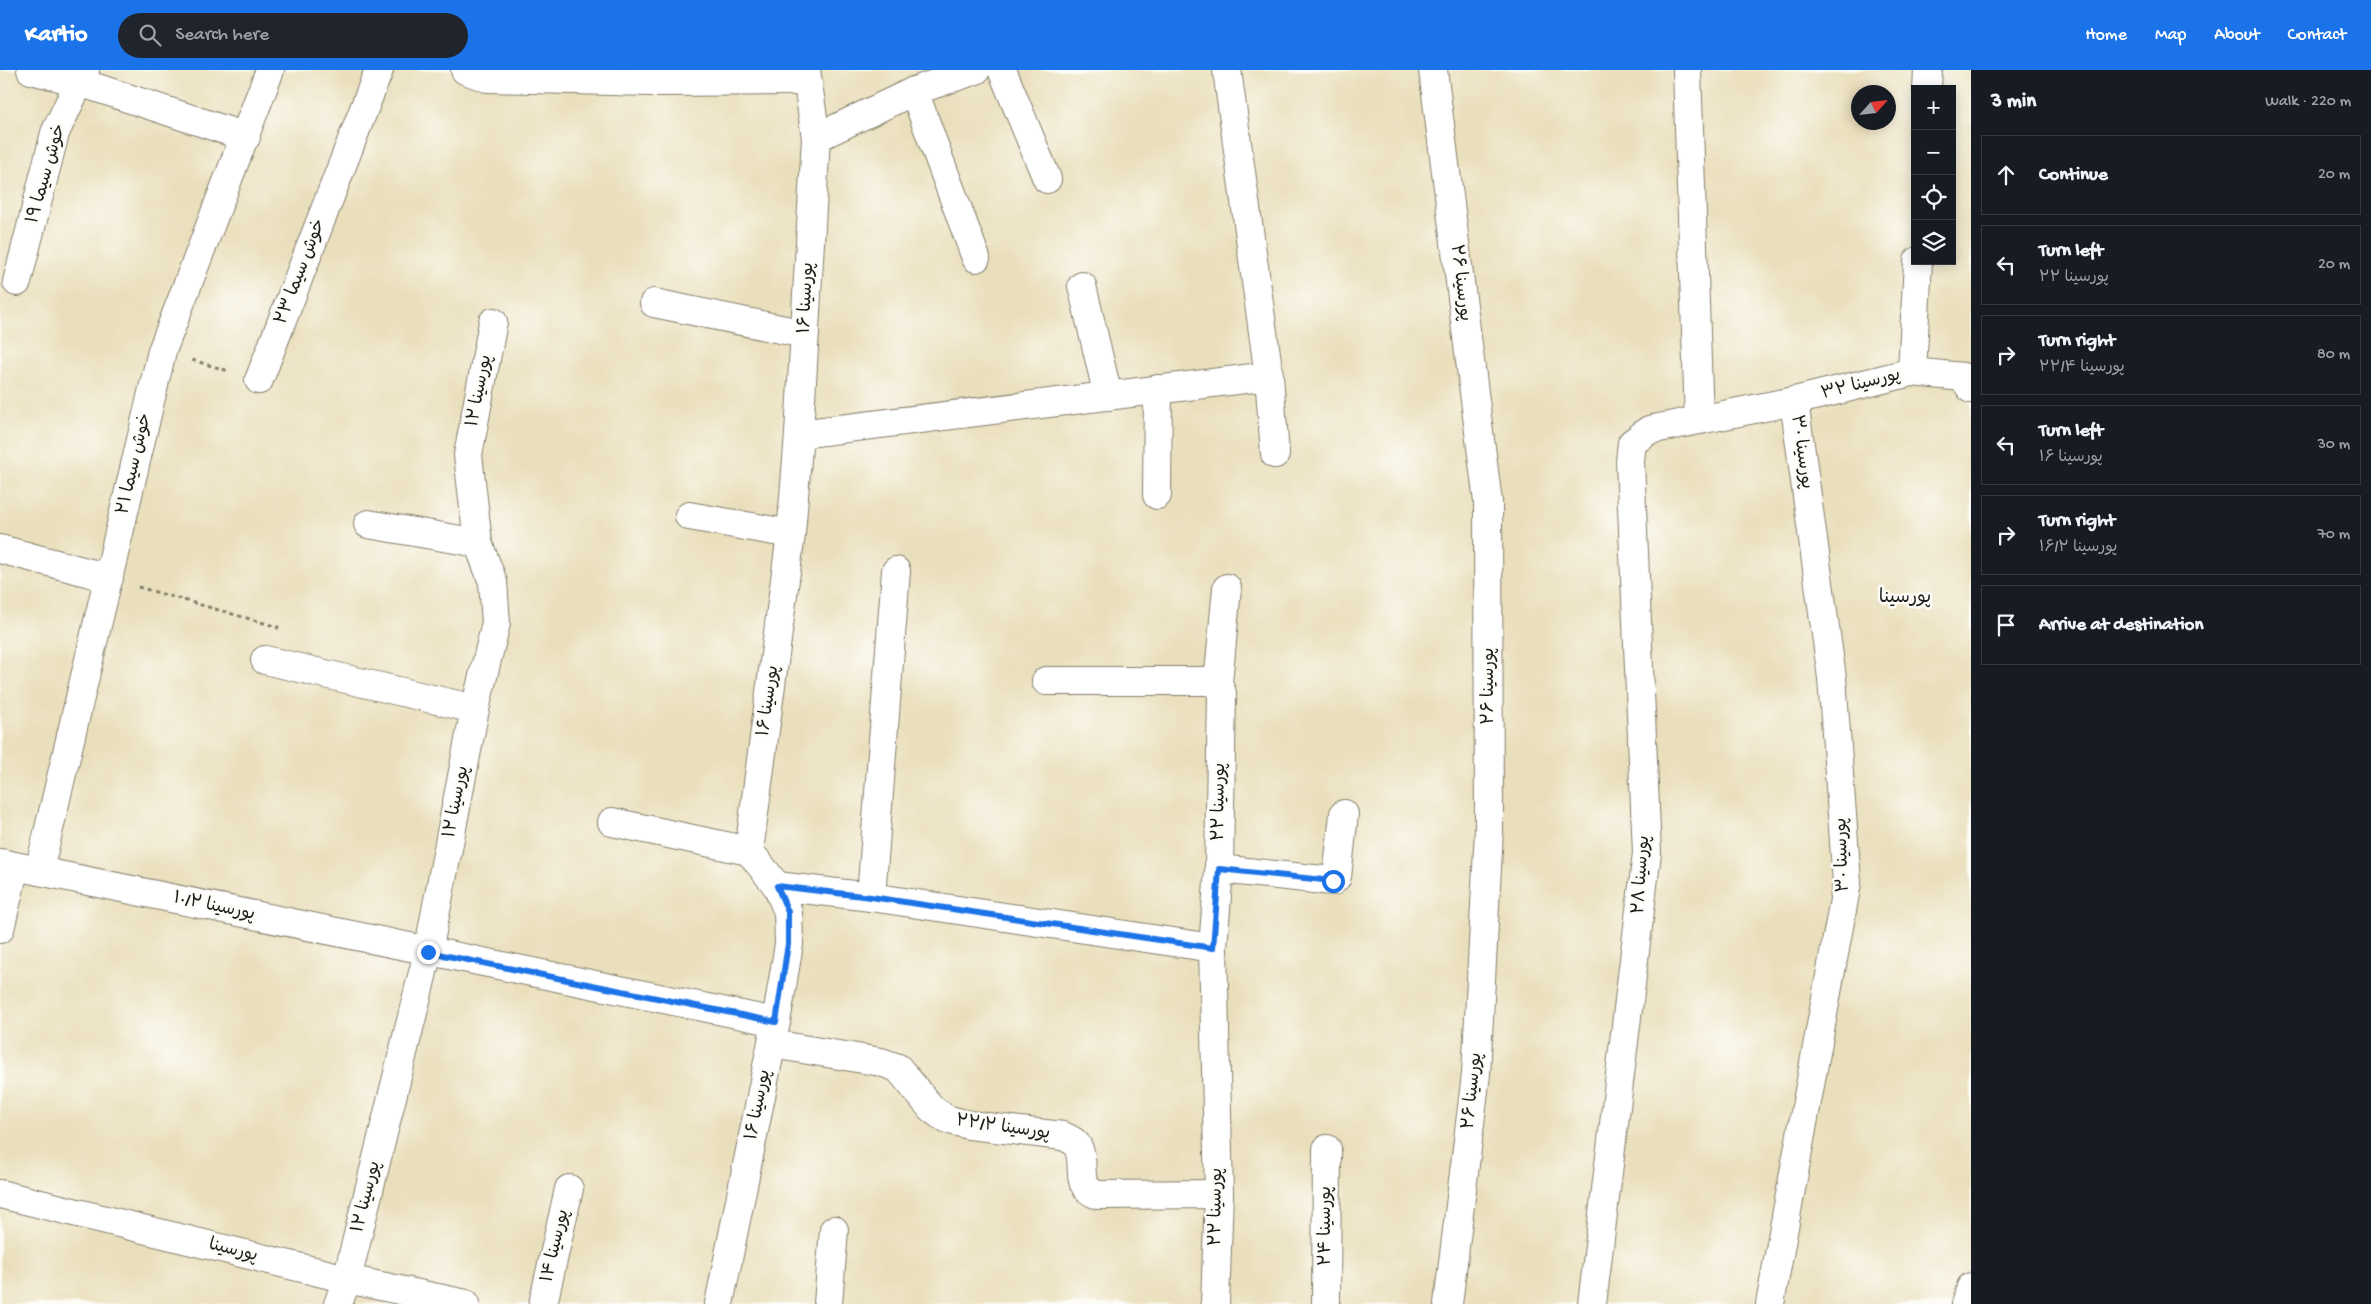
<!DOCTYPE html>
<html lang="en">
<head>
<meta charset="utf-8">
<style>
	:root { --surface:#171b24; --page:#20242c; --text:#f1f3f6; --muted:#9ea1a6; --line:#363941; --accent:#1a73e8 }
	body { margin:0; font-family:"Gochi Hand","Playpen Sans Arabic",sans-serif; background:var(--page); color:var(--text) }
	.controls { position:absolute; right:15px; top:15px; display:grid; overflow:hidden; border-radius:0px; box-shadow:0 2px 12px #0003 }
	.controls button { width:45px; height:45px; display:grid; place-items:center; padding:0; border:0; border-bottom:1px solid var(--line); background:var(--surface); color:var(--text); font:25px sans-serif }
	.compass { position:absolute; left:1851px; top:15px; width:45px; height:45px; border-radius:50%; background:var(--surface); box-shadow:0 2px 12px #0003; rotate:63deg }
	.stop { position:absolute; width:15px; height:15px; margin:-11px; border:4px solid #1a73e8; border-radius:50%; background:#fff }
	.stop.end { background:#1a73e8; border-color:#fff; box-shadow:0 1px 5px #0008 }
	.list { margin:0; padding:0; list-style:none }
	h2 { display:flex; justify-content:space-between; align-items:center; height:65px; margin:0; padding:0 20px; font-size:21px }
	h2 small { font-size:16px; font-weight:400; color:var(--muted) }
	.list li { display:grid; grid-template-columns:32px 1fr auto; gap:15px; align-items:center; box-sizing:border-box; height:80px; margin:0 10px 10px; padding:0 10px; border:1px solid var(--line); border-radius:0px }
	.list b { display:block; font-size:19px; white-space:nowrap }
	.list p { margin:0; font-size:16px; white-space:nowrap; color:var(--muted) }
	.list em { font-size:16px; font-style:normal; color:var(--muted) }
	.icon { flex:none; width:28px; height:28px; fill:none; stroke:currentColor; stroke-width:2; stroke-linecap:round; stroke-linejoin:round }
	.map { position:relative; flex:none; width:1971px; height:1234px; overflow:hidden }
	header { display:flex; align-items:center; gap:30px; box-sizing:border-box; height:70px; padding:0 25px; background:var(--accent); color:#fff }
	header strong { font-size:24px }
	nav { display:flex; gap:28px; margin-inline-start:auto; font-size:18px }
	.search { width:350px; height:45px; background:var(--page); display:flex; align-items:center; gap:12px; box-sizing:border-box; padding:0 18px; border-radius:28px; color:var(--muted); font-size:19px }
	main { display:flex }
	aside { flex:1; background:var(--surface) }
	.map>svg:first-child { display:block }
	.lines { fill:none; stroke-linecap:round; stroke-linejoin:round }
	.minor-casing { stroke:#837e6c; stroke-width:30 }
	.tertiary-casing { stroke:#837e6c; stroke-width:30 }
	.path { stroke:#837e6c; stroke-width:3; stroke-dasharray:4 4; stroke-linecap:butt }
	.minor { stroke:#fff; stroke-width:28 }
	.tertiary { stroke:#fff; stroke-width:28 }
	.route { stroke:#1a73e8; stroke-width:6 }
	.labels { text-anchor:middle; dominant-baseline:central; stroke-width:5; stroke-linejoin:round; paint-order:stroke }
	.street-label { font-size:18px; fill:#1c1c1c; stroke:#fdfcf7 }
	.neighbourhood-label { font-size:19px; fill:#1c1c1c; stroke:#fdfcf7 }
</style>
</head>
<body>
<header>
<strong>Kartio</strong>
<div class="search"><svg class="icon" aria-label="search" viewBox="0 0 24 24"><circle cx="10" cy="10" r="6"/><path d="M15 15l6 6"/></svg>Search here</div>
<nav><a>Home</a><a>Map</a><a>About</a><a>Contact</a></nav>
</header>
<main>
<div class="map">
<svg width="1971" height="1234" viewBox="0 0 1971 1234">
	<rect width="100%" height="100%" fill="#fdfcf7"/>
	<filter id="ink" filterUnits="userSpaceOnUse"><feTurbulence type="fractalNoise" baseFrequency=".02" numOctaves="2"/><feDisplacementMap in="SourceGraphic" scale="10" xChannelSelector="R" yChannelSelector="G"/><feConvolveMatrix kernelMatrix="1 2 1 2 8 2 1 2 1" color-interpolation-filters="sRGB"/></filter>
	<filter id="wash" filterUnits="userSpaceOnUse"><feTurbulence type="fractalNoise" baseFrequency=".0096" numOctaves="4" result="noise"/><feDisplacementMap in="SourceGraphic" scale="20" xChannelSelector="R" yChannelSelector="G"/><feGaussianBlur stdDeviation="1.12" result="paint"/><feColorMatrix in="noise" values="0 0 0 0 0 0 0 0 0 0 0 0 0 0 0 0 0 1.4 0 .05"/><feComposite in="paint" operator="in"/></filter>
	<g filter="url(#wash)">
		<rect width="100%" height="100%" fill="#eadfbc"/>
	</g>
	<g filter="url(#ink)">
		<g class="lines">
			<defs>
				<g id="minor">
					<path d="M31 0 79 12 246 67"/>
					<path d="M465 0 487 8 650 12 807 11"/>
					<path d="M1002 0 1047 109"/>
					<path d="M1227 0 1269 306 1275 384"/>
					<path d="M1433 0 1488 432 1489 760 1476 1004 1448 1234"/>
					<path d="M1687 0 1699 350"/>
					<path d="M1927 19 1928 0"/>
					<path d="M914 21 976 188"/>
					<path d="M816 68 914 21 976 0"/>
					<path d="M17 212 55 63 85 0"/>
					<path d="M1082 216 1108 326"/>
					<path d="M654 233 805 264"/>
					<path d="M1912 302 1918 191"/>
					<path d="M259 310 379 0"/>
					<path d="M799 364 1269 306"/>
					<path d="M1157 425 1158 319"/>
					<path d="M689 446 791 464"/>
					<path d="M368 454 478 473"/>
					<path d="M0 479 109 508"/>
					<path d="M265 590 475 639"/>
					<path d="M1046 611H1206L1218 613 1222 623 1219 799 1213 878 1219 1124 1215 1234"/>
					<path d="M1218 613 1227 518"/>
					<path d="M612 752 749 781"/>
					<path d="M0 793 776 952"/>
					<path d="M1219 799 1333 811 1337 807 1344 744"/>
					<path d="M39 801 162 281 270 0"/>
					<path d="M777 816 871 827 1213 878"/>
					<path d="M871 827 896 501"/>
					<path d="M0 859 15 796"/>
					<path d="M772 974 881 992 898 998 932 1039 946 1049 969 1055 1063 1066C1067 1068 1073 1070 1076 1074 1089 1091 1071 1116 1098 1125L1219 1124"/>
					<path d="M338 1234 347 1209 428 882 475 639 496 553 493 512 478 473 468 385 493 252"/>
					<path d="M543 1234 569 1119"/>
					<path d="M719 1234 776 952 789 874 788 842 777 816 749 781 791 464 799 364 816 68 806 0"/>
					<path d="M828 1234 834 1160"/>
					<path d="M1326 1234 1327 1079"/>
					<path d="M1592 1234 1647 783 1630 391 1632 373 1649 360 1794 331 1912 302 1963 307 1971 319"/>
					<path d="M1770 1234 1847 813 1832 608 1794 331"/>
					<path d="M1966 1234 1971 1217"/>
				</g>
				<path id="tertiary" d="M0 1124 347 1209 466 1234"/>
			</defs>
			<use href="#minor" class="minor-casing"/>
			<use href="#tertiary" class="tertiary-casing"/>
			<g class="path">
				<path d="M192 290 229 301"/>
				<path d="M138 517 278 557 276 560"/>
			</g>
			<use href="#minor" class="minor"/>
			<use href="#tertiary" class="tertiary"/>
		</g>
	</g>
	<g class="lines" filter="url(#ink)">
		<path class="route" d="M428 882 776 952 788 874V842L777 816 871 827 1213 878 1219 799 1333 811"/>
	</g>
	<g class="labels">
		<g class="street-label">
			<text transform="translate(47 104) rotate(-74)">خوش سیما ۱۹</text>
			<text transform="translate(301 202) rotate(-69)">خوش سیما ۲۳</text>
			<text transform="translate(1460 213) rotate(83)">پورسینا ۲۶</text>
			<text transform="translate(807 228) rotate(-87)">پورسینا ۱۶</text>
			<text transform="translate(1861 315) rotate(-14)">پورسینا ۳۲</text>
			<text transform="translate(480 321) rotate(-79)">پورسینا ۱۲</text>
			<text transform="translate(1801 382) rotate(82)">پورسینا ۳۰</text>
			<text transform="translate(135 394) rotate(-77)">خوش سیما ۲۱</text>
			<text transform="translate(1489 616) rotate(-90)">پورسینا ۲۶</text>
			<text transform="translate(769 631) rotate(-82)">پورسینا ۱۶</text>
			<text transform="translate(457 732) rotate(-79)">پورسینا ۱۲</text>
			<text transform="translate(1220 732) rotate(-89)">پورسینا ۲۲</text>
			<text transform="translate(1843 785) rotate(-92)">پورسینا ۳۰</text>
			<text transform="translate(1642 805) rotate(-86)">پورسینا ۲۸</text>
			<text transform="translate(214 837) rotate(12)">پورسینا ۱۰/۲</text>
			<text transform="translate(1473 1021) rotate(-84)">پورسینا ۲۶</text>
			<text transform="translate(759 1035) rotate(-79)">پورسینا ۱۶</text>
			<text transform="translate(1003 1058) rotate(8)">پورسینا ۲۲/۲</text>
			<text transform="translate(367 1127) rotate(-76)">پورسینا ۱۲</text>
			<text transform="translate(1217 1137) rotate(-89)">پورسینا ۲۲</text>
			<text transform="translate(1326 1156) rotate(-90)">پورسینا ۲۴</text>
			<text transform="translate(556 1176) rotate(-77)">پورسینا ۱۴</text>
			<text transform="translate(233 1181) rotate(14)">پورسینا</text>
		</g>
		<g class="neighbourhood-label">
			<text x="1905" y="528">پورسینا</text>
		</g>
	</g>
</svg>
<div class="controls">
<button>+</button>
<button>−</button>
<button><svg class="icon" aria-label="locate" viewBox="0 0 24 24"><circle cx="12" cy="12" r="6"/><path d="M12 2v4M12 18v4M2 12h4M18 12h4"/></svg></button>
<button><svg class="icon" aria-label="layers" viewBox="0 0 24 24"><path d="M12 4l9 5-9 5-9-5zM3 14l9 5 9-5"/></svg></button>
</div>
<svg class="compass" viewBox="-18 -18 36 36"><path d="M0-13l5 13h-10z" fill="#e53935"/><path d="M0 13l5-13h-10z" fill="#9ea1a6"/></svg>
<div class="stop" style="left:1333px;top:811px"></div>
<div class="stop end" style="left:428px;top:882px"></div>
</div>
<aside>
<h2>3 min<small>Walk · 220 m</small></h2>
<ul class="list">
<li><svg class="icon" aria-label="ahead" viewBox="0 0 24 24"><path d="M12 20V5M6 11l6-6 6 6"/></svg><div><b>Continue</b></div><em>20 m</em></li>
<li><svg class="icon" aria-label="left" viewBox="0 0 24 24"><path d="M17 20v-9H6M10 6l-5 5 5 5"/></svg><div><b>Turn left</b><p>پورسینا ۲۲</p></div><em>20 m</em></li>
<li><svg class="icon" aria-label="right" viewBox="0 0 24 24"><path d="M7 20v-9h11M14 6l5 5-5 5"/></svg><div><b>Turn right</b><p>پورسینا ۲۲/۴</p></div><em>80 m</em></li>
<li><svg class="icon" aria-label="left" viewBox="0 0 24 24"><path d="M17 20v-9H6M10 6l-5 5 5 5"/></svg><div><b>Turn left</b><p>پورسینا ۱۶</p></div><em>30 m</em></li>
<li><svg class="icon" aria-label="right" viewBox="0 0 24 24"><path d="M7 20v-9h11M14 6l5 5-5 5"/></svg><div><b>Turn right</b><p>پورسینا ۱۶/۲</p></div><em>70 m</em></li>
<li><svg class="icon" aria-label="arrive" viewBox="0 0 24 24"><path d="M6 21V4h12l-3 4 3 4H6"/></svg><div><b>Arrive at destination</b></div></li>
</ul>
</aside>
</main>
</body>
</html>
